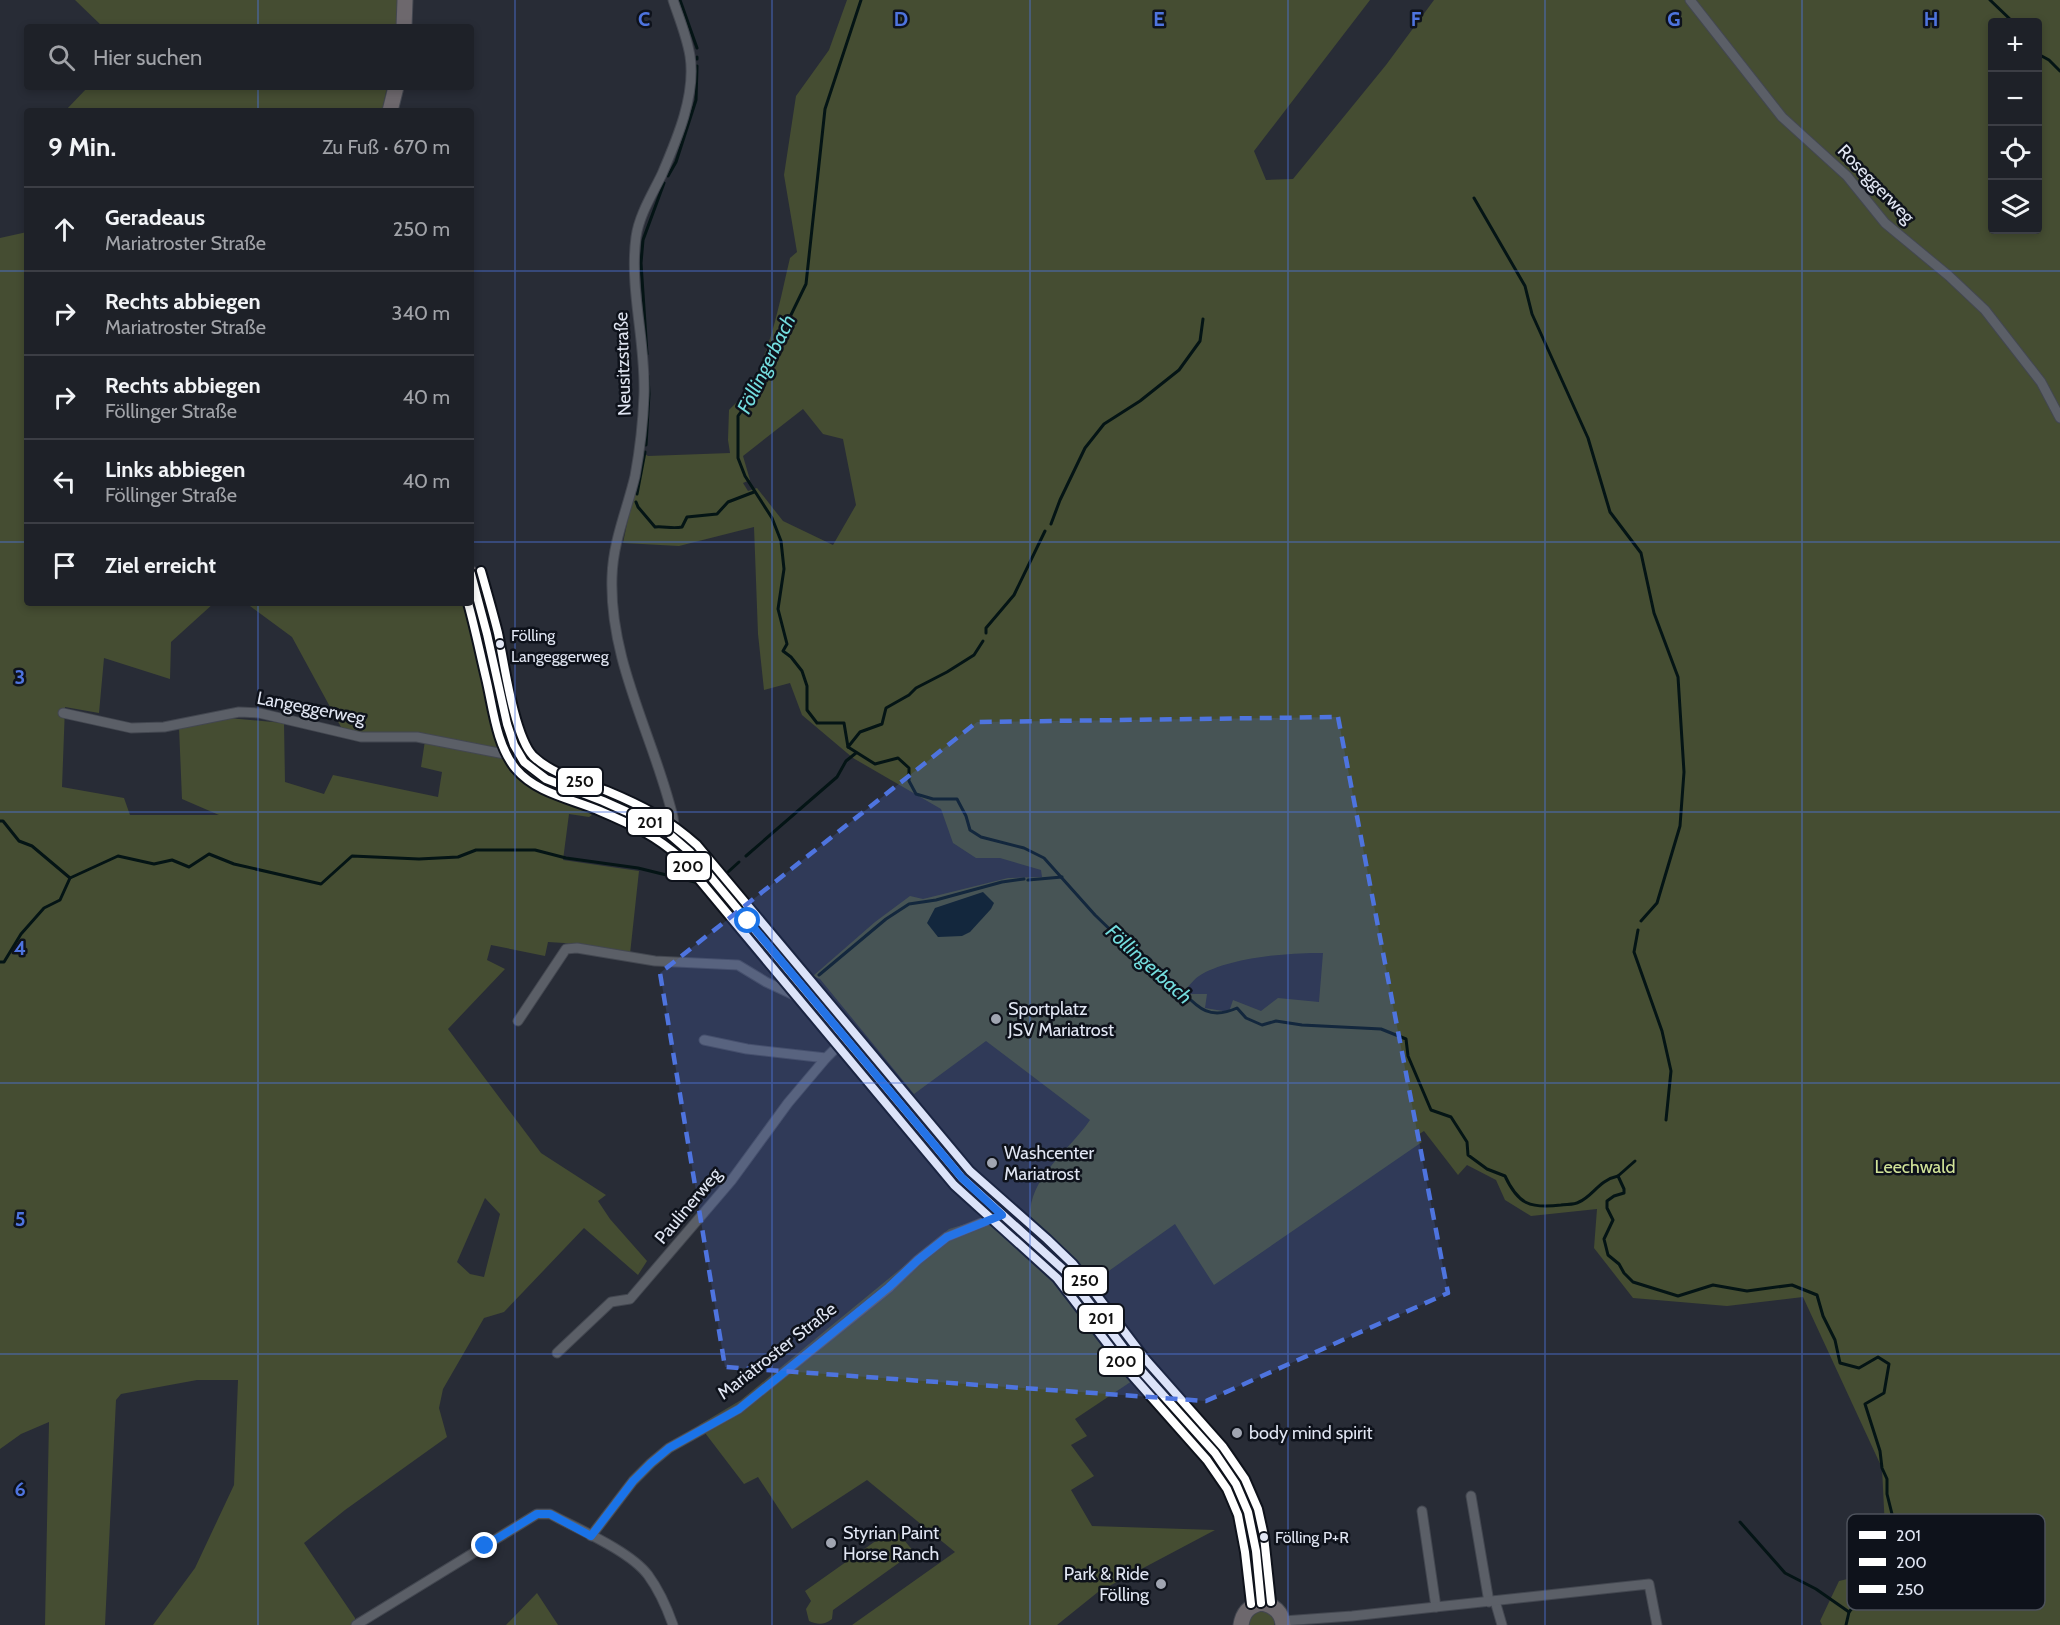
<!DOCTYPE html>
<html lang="de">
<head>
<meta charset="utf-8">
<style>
	:root { --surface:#1e2128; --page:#262930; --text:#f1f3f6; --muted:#a1a3a8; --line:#3c3e45 }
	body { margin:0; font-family:Cabin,sans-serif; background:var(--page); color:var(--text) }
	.controls { position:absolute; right:18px; top:18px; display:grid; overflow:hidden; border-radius:6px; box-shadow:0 3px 9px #0003 }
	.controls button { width:54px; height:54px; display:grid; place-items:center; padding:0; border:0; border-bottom:2px solid var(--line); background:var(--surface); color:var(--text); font:30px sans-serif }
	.stop { position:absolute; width:18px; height:18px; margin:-14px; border:4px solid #1a73e8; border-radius:50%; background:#fff }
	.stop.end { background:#1a73e8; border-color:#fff; box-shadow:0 2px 6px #0008 }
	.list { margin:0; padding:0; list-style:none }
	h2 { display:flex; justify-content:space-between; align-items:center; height:78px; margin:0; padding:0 24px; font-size:26px }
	h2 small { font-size:20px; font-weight:400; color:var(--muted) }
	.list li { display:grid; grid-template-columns:39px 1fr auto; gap:18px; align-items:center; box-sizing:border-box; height:84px; padding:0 24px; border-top:2px solid var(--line) }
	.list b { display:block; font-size:22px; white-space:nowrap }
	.list p { margin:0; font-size:20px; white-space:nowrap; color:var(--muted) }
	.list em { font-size:20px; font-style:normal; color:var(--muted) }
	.icon { flex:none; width:33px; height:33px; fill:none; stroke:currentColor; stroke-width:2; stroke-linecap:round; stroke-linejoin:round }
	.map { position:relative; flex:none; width:2060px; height:1625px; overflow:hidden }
	.search { position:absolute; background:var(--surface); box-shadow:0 3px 9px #0003; left:24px; top:24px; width:450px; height:66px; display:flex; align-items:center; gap:15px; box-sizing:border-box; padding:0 21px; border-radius:6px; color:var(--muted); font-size:22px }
	.panel { position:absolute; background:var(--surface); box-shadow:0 3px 9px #0003; left:24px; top:108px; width:450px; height:498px; border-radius:6px }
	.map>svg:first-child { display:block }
	.green { fill:#454d32; fill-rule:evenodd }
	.water { fill:#041415 }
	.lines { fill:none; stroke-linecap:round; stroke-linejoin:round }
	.stream { stroke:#041415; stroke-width:3 }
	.street-casing { stroke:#434750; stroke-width:11 }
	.primary-casing { stroke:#434750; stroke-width:17 }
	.street { stroke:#5b5f67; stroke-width:9 }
	.primary { stroke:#6d686d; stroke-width:15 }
	.bus-1-casing { stroke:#0e121b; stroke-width:12 }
	.bus-2-casing { stroke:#0e121b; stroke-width:12 }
	.bus-3-casing { stroke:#0e121b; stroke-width:12 }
	.bus-1 { stroke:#fff; stroke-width:8 }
	.bus-2 { stroke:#fff; stroke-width:8 }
	.bus-3 { stroke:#fff; stroke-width:8 }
	.route { stroke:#1a73e8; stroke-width:8 }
	.marked { fill:#4e74df; fill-opacity:0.2; stroke:#4e74df; stroke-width:4.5; stroke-dasharray:12 8; stroke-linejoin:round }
	.grid { fill:none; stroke:#4e74df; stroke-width:1.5; stroke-opacity:0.55 }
	.bus-dot { fill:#e1e6f3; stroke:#0e121b; stroke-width:2 }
	.poi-dot { fill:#a0a5b1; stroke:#0e121b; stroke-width:2 }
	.labels { text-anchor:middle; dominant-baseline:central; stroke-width:5; stroke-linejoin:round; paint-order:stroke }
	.bus-label { font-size:16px; fill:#e1e6f3; stroke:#0e121b; text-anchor:start }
	.street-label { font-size:18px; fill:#e1e6f3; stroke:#0e121b }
	.poi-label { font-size:18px; fill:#e1e6f3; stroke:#0e121b; text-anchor:start }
	.park-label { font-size:18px; fill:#d2e499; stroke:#0e121b }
	.water-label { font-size:20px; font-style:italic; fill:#74dedf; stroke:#0e121b }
	.key { fill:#0e121b; stroke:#4d525c; stroke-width:1.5 }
	.key-label { font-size:16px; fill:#e1e6f3 }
	.grid-label { font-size:20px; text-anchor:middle; font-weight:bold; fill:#4e74df; stroke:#0e121b; stroke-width:5; stroke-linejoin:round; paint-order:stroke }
	.line-badge { stroke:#0e121b; stroke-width:2 }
	.pale-badge-label { font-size:16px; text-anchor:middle; font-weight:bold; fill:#111 }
</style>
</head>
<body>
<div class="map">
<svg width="2060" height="1625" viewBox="0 0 2060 1625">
	<rect width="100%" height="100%" fill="#282c36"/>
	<g class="green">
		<path d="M75 0H399L397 27H103Z"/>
		<path d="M847 0H1370L1254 151 1266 180 1293 179 1386 65 1434 0H2060V1625H1822L1820 1621 1839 1581 1877 1572 1886 1549 1882 1468 1803 1297 1727 1306 1633 1298 1594 1248 1597 1209 1531 1216 1505 1200 1496 1180 1467 1165 1458 1175 1424 1131 1416 1136 1422 1142 1214 1285 1175 1224 1089 1285 1067 1259 1030 1224C1026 1178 1066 1155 1090 1120L986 1041 914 1094 820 979 813 976 875 922 910 896 923 899 1008 878 1042 877 1041 870 1000 858H976L953 843 941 809 853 758 802 715 790 683 764 690 758 634 754 527 679 546 623 543 642 452 648 456 730 453 728 440 729 410C735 403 744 397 748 390 771 352 780 300 790 258L797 252 784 175 796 96 829 50ZM1992 22H2038V230H1992ZM803 409 823 434 843 439 856 505 833 545 783 521 757 488 748 491 743 483 750 480 743 456ZM1323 953 1319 1002 1278 998 1261 1011 1233 1000 1229 1012 1205 1008 1207 994H1190L1186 989C1190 985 1194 979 1199 976 1227 958 1290 952 1323 953Z"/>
		<path d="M88 87H387L382 111H65Z"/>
		<path d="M27 232V603H214L171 642 170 679 104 658 99 713 65 707 62 787 124 798 130 815H219L182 799 179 727 228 718 284 723 285 782 324 794 333 775 438 797 442 772 421 767 426 734C398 733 368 737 341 727L292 637 246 603H463L473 608 499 731C511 744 499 762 513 774 535 793 569 796 592 815L589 817 569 814 563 860 639 871 630 954 564 943 548 942 545 956 491 945 487 960 505 969 448 1029 541 1153 606 1195 598 1201 610 1219 647 1261 638 1275 584 1228 504 1312 484 1318 443 1389 439 1408 447 1437 345 1510 304 1543 355 1618V1625H153L195 1568 234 1485 238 1380H197L121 1394 116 1400 105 1625H45L49 1422 21 1434 0 1449V238ZM485 1198 500 1214 484 1277 470 1274 457 1262Z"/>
		<path d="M988 1217 1033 1250 1052 1272 1135 1379 1075 1419 1087 1436 1071 1445 1094 1476 1071 1490 1092 1526 1215 1530 1098 1592 1057 1625H852L955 1552 867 1480 792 1529 758 1477 744 1484 699 1425 741 1400 949 1229Z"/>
		<path d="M894 1528 914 1552 833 1610 832 1619C824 1625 818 1625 809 1621L806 1609 811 1601 805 1591Z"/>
		<path d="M537 1593 558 1625H506Z"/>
		<path d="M1257 1609 1274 1614V1625H1246Z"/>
	</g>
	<path class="water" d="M983 892 994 903 991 909 970 932 962 936 938 937 927 923 935 908Z"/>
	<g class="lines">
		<g class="stream">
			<path d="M680 0 697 48"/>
			<path d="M861 0 825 109 806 284 750 399 738 416V458L745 476 772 518 781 541 784 569 778 609 787 644 783 651 791 657 802 671 807 686V710L817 723H844L848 747 875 764 898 758 909 768V781L916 794 933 799H957L966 816 970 830 981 837 1024 848 1044 858 1095 915 1126 945 1150 959 1152 968C1158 972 1164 975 1169 979 1192 998 1202 1024 1237 1008L1246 1018 1262 1025 1276 1021 1302 1025 1381 1029 1406 1039 1408 1056 1431 1110 1451 1117 1467 1142 1468 1155 1487 1169 1505 1176C1518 1204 1530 1209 1561 1205 1566 1204 1575 1205 1579 1202 1593 1196 1599 1180 1618 1176L1624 1189V1193L1614 1196 1607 1201V1208L1613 1220 1604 1239 1608 1255 1619 1264 1624 1273 1633 1282 1678 1296 1713 1285 1747 1291 1792 1285 1817 1295 1823 1316 1835 1340 1840 1363 1859 1368 1878 1357 1889 1364 1884 1393 1865 1404 1880 1451 1882 1468 1887 1479V1494L1893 1518 1901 1540 1915 1566 1887 1589 1863 1595 1849 1612 1846 1625"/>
			<path d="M1990 0 2013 22"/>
			<path d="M2038 54 2049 60 2060 71"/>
			<path d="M697 59V57"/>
			<path d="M668 176 676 162 696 100 697 66"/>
			<path d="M1474 198 1525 286 1532 314 1588 438 1610 512 1641 553 1654 613 1678 677 1684 772 1680 826 1657 903 1641 921"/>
			<path d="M647 354 641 263 643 240 664 183"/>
			<path d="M646 445 649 394 648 376"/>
			<path d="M637 494 645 452"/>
			<path d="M636 502 638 507 655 527C664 526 672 529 682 527L687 517 717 514 728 502 754 492"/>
			<path d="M1051 524 1060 500 1085 448 1104 424 1140 401 1179 370 1200 341 1203 319"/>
			<path d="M986 633V628L1014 595 1045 531"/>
			<path d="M848 747 860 732 882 724 886 708 909 695 916 688 947 672 974 655 983 641"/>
			<path d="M0 821H3L19 841 32 846 70 878"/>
			<path d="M746 856 837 777 846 761 856 753"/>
			<path d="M728 872 739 862"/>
			<path d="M1028 880 1062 877"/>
			<path d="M1638 930 1634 952 1662 1031 1671 1071 1666 1120"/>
			<path d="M0 962H4L21 934 44 908 60 900 70 878 118 856 154 864 172 860 189 867 209 854 234 864 321 884 352 856 419 859 458 857 476 850H535L566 858 638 868 707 885"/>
			<path d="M819 975 886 919 909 904 936 900 1002 882 1024 879"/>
			<path d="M1618 1176 1635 1161"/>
			<path d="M1740 1522 1785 1573 1816 1589 1849 1612"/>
		</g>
		<defs>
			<g id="street">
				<path d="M1690 0 1782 117 1847 176 1885 223 1949 276 1985 310 2041 382 2060 418"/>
				<path d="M63 713 131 728 164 727 239 712 259 713 361 737H417L510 755 518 754"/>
				<path d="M668 833 674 825 673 817C654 737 609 662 612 577 613 541 627 510 635 476 640 449 643 422 644 395 646 342 629 289 636 237 639 215 653 193 662 174 677 139 696 95 690 56 687 37 679 18 673 0"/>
				<path d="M518 1021 566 949 577 948 655 961 738 965 766 982 796 996 809 993"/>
				<path d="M704 1040 747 1049 826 1058"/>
				<path d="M557 1353 611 1302 630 1299 731 1181 788 1103 826 1058 846 1038"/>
				<path d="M1471 1496 1489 1602"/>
				<path d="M1422 1511 1436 1607"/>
				<path d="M591 1536 633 1481 651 1463 669 1448 739 1409 889 1288 918 1260 947 1237 1001 1215"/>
				<path d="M1495 1601 1502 1625"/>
				<path d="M1283 1621 1352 1616 1649 1584 1657 1625"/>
				<path d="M356 1625 537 1514H550C578 1529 630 1551 648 1575 659 1590 667 1608 673 1625"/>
			</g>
			<g id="primary">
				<path d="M404 27 405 0"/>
				<path d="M390 111 396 87"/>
				<path d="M471 574 487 634 507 724 514 745 524 762 546 779 603 801 652 823 668 833 690 852 962 1178C991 1206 1023 1230 1051 1257 1090 1294 1116 1342 1151 1382 1180 1416 1227 1458 1244 1500 1257 1532 1257 1569 1261 1603"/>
				<path d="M1241 1625C1243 1612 1249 1606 1261 1603 1274 1605 1282 1612 1283 1625"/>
			</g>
		</defs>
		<use href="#street" class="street-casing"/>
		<use href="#primary" class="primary-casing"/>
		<use href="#street" class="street"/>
		<use href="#primary" class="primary"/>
		<defs>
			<path id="bus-1" d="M471 574 487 634 507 724 514 745 524 762 546 779 603 801 652 823 668 833 690 852 962 1178 1065 1271 1138 1367 1215 1453 1236 1484 1248 1512 1256 1551 1261 1603"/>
			<path id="bus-2" d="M468 603C475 628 480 653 486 678 493 707 496 745 516 769 536 793 572 799 600 811 633 825 656 836 682 859L954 1185 1057 1278 1130 1373 1207 1460 1227 1489 1238 1515 1245 1552 1251 1604"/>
			<path id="bus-3" d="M481 571C487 592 493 613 498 633 504 662 514 736 533 756 553 775 582 781 607 791 643 806 668 819 697 845L970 1171 1047 1239 1073 1264 1146 1360 1223 1447 1245 1479 1258 1509 1264 1536 1271 1602"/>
		</defs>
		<use href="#bus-1" class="bus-1-casing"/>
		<use href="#bus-2" class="bus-2-casing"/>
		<use href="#bus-3" class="bus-3-casing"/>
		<use href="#bus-1" class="bus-1"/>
		<use href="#bus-2" class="bus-2"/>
		<use href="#bus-3" class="bus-3"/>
	</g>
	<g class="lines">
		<path class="route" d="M485 1546 537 1514H550L591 1536 633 1481 651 1463 669 1448 739 1409 889 1287 918 1260 947 1237 1002 1215 962 1178 748 921"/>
	</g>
	<path class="marked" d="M1338 717 1448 1293 1206 1401 725 1367 660 973 977 722Z"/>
	<path class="grid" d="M258 0V27M515 0V1625M772 0V1625M1030 0V1625M1288 0V1625M1545 0V1625M1802 0V1625M258 87V111M0 271H27M471 271H2060M0 542H27M471 542H2060M258 603V1625M0 812H2060M0 1083H2060M0 1354H2060"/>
	<g class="bus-dot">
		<circle cx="500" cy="644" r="5"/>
		<circle cx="1264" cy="1537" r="5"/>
	</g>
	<g class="poi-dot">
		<circle cx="996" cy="1019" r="6"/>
		<circle cx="992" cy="1163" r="6"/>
		<circle cx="1237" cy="1433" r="6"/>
		<circle cx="831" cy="1543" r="6"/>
		<circle cx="1161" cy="1584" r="6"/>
	</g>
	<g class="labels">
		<g class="bus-label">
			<text x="511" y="635">Fölling<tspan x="511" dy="21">Langeggerweg</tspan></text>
			<text x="1275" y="1537">Fölling P+R</text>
		</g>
		<g class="street-label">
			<text transform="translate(1876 184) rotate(46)">Roseggerweg</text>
			<text transform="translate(623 364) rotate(-92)">Neusitzstraße</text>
			<text transform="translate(311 708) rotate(11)">Langeggerweg</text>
			<text transform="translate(688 1206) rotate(-50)">Paulinerweg</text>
			<text transform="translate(777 1351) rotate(-38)">Mariatroster Straße</text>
		</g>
		<g class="poi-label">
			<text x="1008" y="1009">Sportplatz<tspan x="1008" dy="21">JSV Mariatrost</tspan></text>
			<text x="1004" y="1153">Washcenter<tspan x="1004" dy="21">Mariatrost</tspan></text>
			<text x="1249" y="1433">body mind spirit</text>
			<text x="843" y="1533">Styrian Paint<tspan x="843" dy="21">Horse Ranch</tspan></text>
			<text x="1149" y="1574" text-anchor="end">Park &amp; Ride<tspan x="1149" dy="21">Fölling</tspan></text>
		</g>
		<g class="park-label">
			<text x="1915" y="1167">Leechwald</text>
		</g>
		<g class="water-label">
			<text transform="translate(766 364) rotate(-64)">Föllingerbach</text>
			<text transform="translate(1149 964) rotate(42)">Föllingerbach</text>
		</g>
	</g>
	<rect x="1847" y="1514" width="198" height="96" rx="9" class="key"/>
	<rect x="1859" y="1531" width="27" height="8" fill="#fff"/>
	<rect x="1859" y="1558" width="27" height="8" fill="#fff"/>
	<rect x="1859" y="1585" width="27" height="8" fill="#fff"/>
	<g class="key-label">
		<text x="1896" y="1541">201</text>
		<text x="1896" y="1568">200</text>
		<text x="1896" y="1595">250</text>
	</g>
	<g class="grid-label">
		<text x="644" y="26">C</text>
		<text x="901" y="26">D</text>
		<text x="1159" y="26">E</text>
		<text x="1416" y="26">F</text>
		<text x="1674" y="26">G</text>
		<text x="1931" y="26">H</text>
		<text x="20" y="684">3</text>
		<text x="20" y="955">4</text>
		<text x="20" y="1226">5</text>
		<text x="20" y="1496">6</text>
	</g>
	<g class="line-badge">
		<rect x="557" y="767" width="46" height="29" rx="6" fill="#fff"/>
		<rect x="627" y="808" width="46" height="28" rx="6" fill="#fff"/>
		<rect x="666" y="852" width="45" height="29" rx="6" fill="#fff"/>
		<rect x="1063" y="1266" width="45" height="29" rx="6" fill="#fff"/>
		<rect x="1078" y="1304" width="46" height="29" rx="6" fill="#fff"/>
		<rect x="1098" y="1347" width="46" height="29" rx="6" fill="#fff"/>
	</g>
	<g class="pale-badge-label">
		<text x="580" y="787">250</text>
		<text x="650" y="828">201</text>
		<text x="688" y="872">200</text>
		<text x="1085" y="1286">250</text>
		<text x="1101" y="1324">201</text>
		<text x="1121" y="1367">200</text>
	</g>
</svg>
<div class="controls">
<button>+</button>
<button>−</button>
<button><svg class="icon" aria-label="locate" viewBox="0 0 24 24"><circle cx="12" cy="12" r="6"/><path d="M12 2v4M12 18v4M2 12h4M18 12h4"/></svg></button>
<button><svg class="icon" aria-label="layers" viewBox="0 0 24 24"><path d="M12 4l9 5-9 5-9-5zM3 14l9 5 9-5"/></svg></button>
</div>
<div class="stop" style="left:748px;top:921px"></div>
<div class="stop end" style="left:485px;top:1546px"></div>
<div class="search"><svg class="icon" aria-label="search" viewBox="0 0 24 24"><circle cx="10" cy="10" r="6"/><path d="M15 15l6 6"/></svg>Hier suchen</div>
<section class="panel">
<h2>9 Min.<small>Zu Fuß · 670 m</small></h2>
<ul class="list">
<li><svg class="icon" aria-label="ahead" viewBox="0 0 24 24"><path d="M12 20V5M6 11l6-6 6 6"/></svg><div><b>Geradeaus</b><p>Mariatroster Straße</p></div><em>250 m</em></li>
<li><svg class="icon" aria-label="right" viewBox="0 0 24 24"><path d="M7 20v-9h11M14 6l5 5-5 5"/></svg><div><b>Rechts abbiegen</b><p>Mariatroster Straße</p></div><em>340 m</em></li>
<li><svg class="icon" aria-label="right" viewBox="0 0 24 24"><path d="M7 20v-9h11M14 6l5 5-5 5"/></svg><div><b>Rechts abbiegen</b><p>Föllinger Straße</p></div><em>40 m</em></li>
<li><svg class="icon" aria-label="left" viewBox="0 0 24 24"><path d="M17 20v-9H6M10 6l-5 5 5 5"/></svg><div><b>Links abbiegen</b><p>Föllinger Straße</p></div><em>40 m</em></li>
<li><svg class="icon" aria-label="arrive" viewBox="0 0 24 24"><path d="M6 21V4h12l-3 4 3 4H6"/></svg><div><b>Ziel erreicht</b></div></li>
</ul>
</section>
</div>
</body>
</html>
